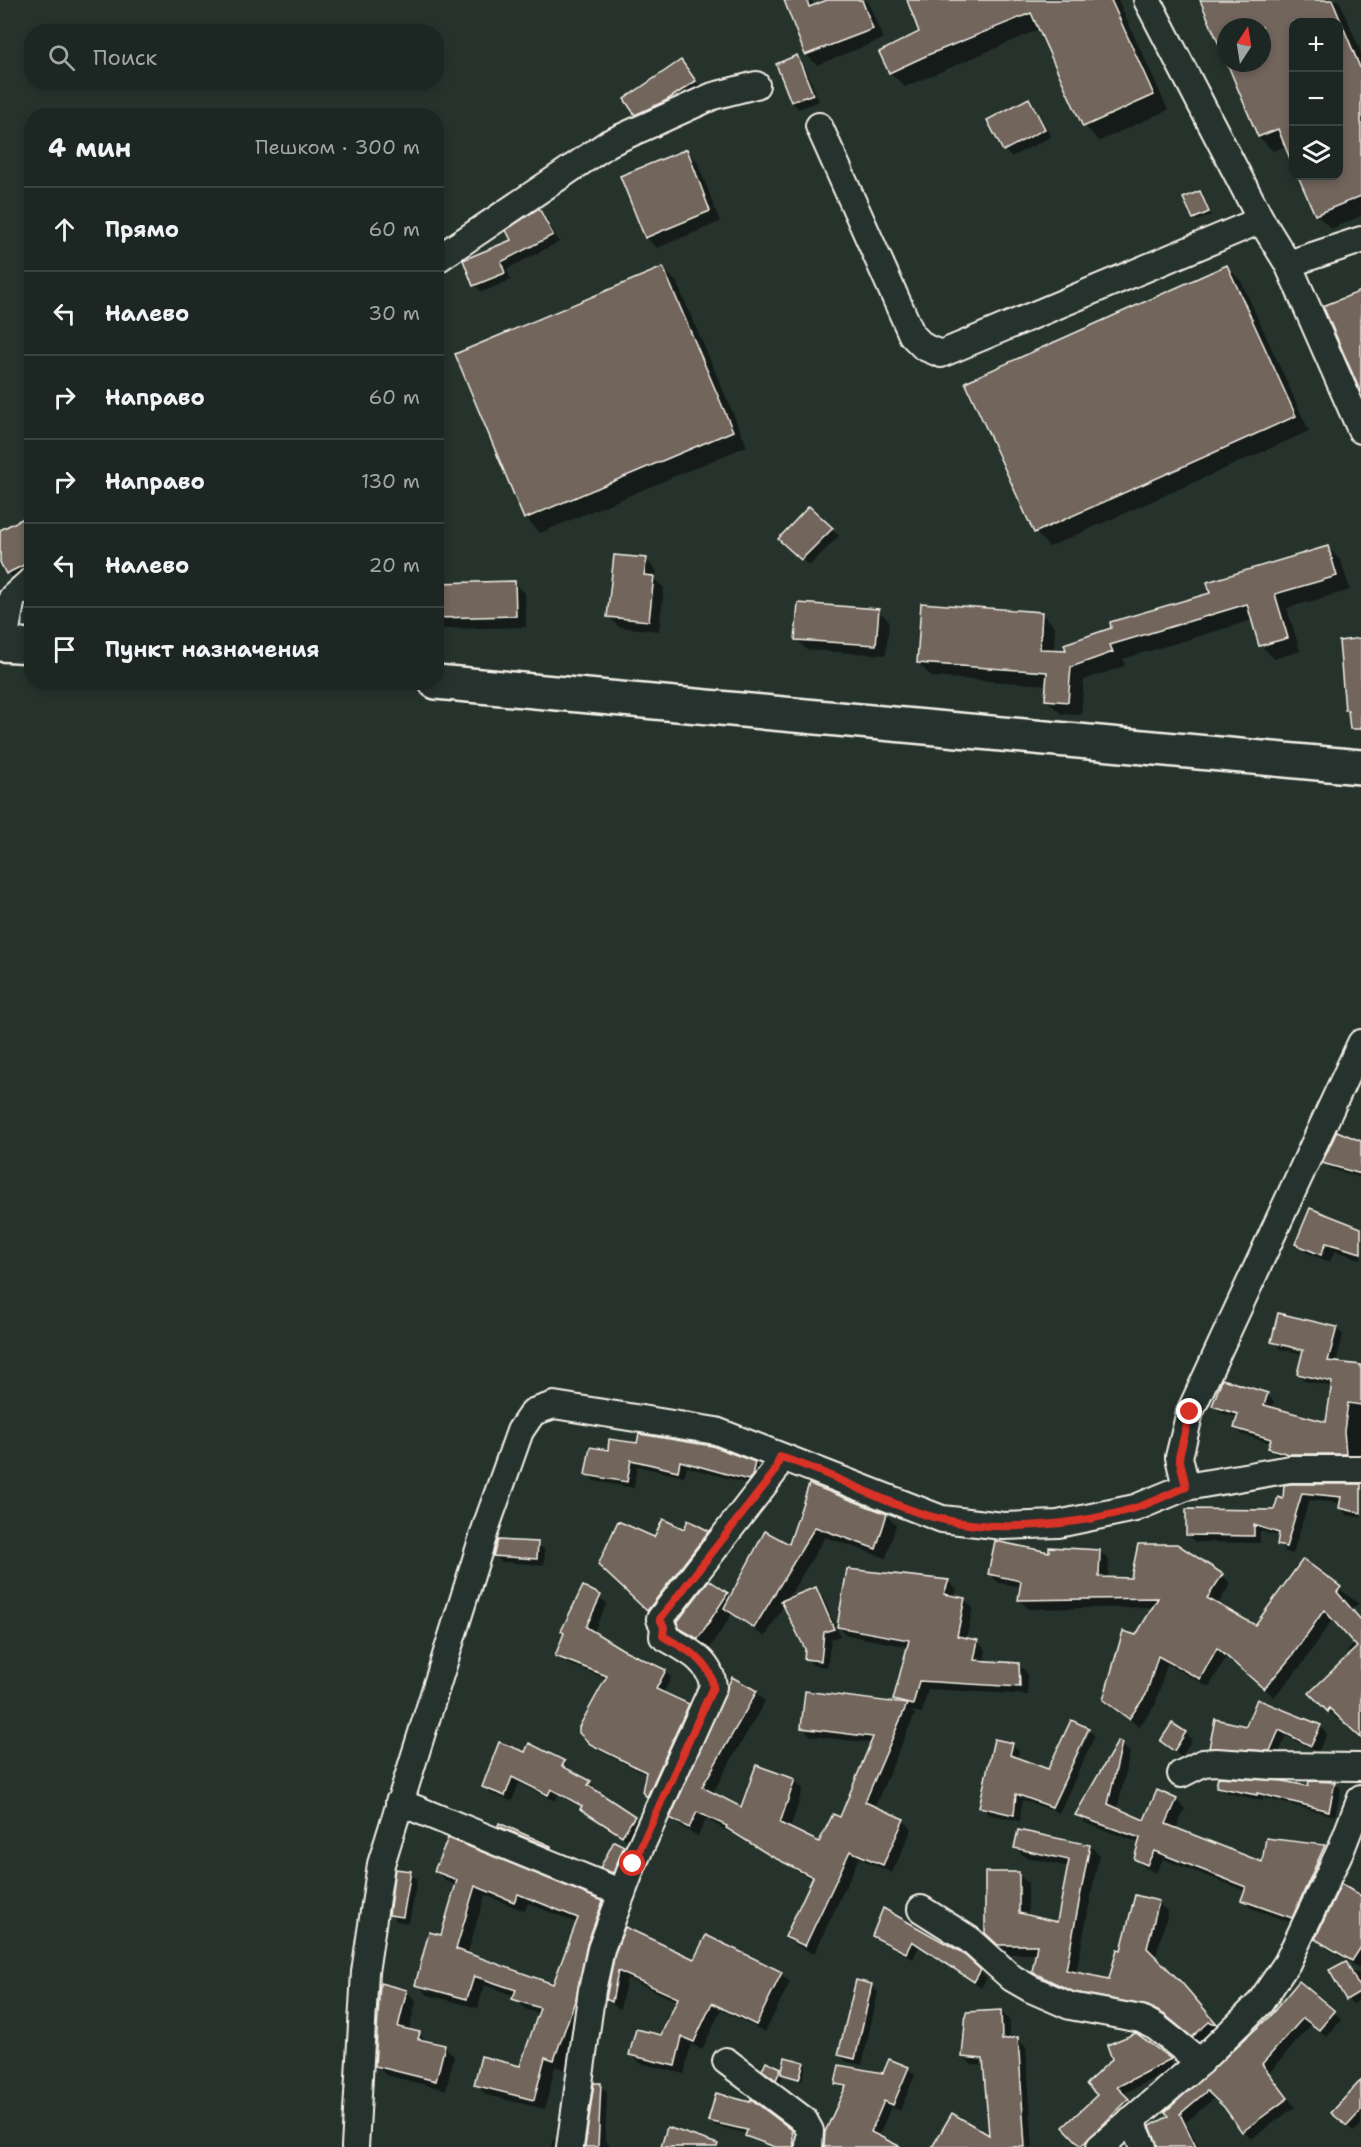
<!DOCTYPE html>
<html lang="ru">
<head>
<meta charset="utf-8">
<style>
	:root { --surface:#1c2622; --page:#29322f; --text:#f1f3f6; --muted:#a0a5a5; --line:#3a4340 }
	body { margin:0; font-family:"Shantell Sans",sans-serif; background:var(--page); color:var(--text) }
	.controls { position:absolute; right:18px; top:18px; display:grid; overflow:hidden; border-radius:12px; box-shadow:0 3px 9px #0003 }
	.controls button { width:54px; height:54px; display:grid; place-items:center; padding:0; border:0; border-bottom:2px solid var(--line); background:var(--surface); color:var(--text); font:30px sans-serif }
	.compass { position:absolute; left:1217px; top:18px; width:54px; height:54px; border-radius:50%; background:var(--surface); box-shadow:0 3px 9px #0003; rotate:12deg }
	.stop { position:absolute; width:18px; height:18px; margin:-14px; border:4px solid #d93025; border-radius:50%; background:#fff }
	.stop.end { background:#d93025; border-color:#fff; box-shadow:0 2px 6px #0008 }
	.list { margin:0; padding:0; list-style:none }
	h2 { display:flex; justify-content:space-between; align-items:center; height:78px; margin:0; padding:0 24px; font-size:26px }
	h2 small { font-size:20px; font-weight:400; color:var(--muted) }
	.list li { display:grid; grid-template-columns:39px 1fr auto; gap:18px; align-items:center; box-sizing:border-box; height:84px; padding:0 24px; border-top:2px solid var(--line) }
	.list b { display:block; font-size:22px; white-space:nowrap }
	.list em { font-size:20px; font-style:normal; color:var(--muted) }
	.icon { flex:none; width:33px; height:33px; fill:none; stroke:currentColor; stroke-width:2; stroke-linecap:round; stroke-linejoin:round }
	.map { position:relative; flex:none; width:1361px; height:2147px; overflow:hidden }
	.search { position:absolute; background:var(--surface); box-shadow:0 3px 9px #0003; left:24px; top:24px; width:420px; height:66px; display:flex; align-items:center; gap:15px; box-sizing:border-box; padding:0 21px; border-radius:24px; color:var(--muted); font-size:22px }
	.panel { position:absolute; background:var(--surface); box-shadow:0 3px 9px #0003; left:24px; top:108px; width:420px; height:582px; border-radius:24px }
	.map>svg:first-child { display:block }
	.shadow { fill:#0007; fill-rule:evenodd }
	.building { fill:#71655b; stroke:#f4f1e8; stroke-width:1.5; fill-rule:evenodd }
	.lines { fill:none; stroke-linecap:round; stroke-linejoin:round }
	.minor-casing { stroke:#f4f1e8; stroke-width:30 }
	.major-casing { stroke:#f4f1e8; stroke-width:38 }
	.minor { stroke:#26332d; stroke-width:26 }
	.major { stroke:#26332d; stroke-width:33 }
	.route { stroke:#d93025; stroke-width:8 }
</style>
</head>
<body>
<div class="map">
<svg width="1361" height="2147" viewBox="0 0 1361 2147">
	<rect width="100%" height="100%" fill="#26332d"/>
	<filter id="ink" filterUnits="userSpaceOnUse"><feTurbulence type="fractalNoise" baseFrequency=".0167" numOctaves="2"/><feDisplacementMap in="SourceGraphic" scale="12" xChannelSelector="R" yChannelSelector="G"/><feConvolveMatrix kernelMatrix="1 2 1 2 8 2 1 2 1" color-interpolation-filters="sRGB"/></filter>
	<g filter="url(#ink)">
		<g class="shadow">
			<path d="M785 0H811L815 6 831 0H867L883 39 817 65 806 54Z"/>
			<path d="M908 0H1118L1168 110 1099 141 1085 126 1040 29 905 87 890 72 921 33Z"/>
			<path d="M1202 0H1339L1361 52V216L1331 229 1316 214 1299 176H1338V22H1294V162L1286 146 1273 151 1259 137 1228 63H1262V27H1226V58Z"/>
			<path d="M797 57 804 64 819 101 799 109 792 102Z"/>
			<path d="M681 62 701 88 643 121 636 114Z"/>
			<path d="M1029 100 1035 107 1051 137 1011 157 1004 150Z"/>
			<path d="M687 150 697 161 720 222 657 248 646 237Z"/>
			<path d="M1199 193 1211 215 1197 221 1194 218Z"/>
			<path d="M539 210 546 217 559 242 507 269 511 280 482 292 475 285Z"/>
			<path d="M1227 267 1241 281 1309 431 1049 547 1035 532Z"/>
			<path d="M663 268 677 283 747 446 540 533 526 518Z"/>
			<path d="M809 508 839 536 809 566 780 539Z"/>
			<path d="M32 514V571L14 580 0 559V531Z"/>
			<path d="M1328 547 1341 561 1350 590 1287 608 1300 651 1274 659 1261 645 1253 620 1123 659 1125 666 1084 680 1081 715 1061 714 1047 700 1048 685 932 677 918 663 1042 613 1055 627 1054 651 1068 652Z"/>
			<path d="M646 560 657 571 655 580 664 588 659 631 619 627 608 616Z"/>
			<path d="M514 583 525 593 526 627 436 629V585Z"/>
			<path d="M878 610 889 621 886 655 807 650 796 639Z"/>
			<path d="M1361 1141V1178L1331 1169 1324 1162Z"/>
			<path d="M1361 1229V1259L1335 1251 1330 1262 1305 1252 1297 1243Z"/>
			<path d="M1336 1328 1343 1335 1336 1363 1361 1367V1461H1296L1277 1455 1270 1448 1271 1443 1243 1435 1235 1428 1239 1418 1221 1413 1214 1406 1267 1394 1274 1402 1272 1409 1328 1424 1333 1387 1305 1381 1298 1374 1303 1354 1280 1349 1273 1341Z"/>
			<path d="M609 1451 755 1464 762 1471 755 1486 687 1467 684 1477 637 1466 634 1488 594 1481 587 1474Z"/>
			<path d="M1361 1485V1518L1347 1515 1340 1508 1341 1503 1309 1500 1293 1554 1286 1552 1279 1545 1280 1537 1260 1531V1543L1195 1542 1187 1534 1275 1512 1284 1501 1285 1487Z"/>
			<path d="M810 1486 886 1515 896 1525 886 1558 825 1537 787 1600 816 1588 822 1595 840 1636 831 1639 827 1667 813 1665 806 1658 807 1648 784 1605 765 1637 732 1614 709 1649 691 1638 680 1627 709 1582 731 1597 789 1546Z"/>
			<path d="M689 1522 708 1532 717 1541 657 1619 609 1574 655 1539 684 1531Z"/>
			<path d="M538 1544 545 1551 544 1565 501 1562 495 1555Z"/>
			<path d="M1100 1551 1109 1561 1108 1579 1222 1575 1231 1584 1217 1605 1255 1627 1303 1561 1359 1604 1350 1609 1361 1621V1737L1339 1716 1337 1719 1311 1693 1351 1655 1347 1651 1355 1644 1333 1618 1301 1666 1274 1697 1227 1656 1209 1687 1167 1664 1155 1705 1139 1727 1105 1699 1155 1607 1029 1609 1019 1600 1022 1587 999 1583 989 1573 1051 1554Z"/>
			<path d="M948 1581 957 1590 954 1597 964 1599 973 1608 966 1639 978 1642 986 1650 984 1662 1018 1664 1027 1673 1028 1695 928 1689 922 1713 911 1711 915 1714 874 1808 903 1820 912 1829 892 1873 859 1858 814 1954 796 1945 787 1937 813 1880 706 1819 698 1836 681 1827 672 1818 756 1693 765 1701 712 1794 742 1809 756 1767 795 1780 803 1789 790 1829 820 1844 840 1819 872 1743 811 1736 802 1727 900 1705 895 1700 909 1647 847 1635 838 1627Z"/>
			<path d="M584 1588 607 1603 593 1633 665 1671 671 1678 663 1694 688 1706 694 1712 654 1802 643 1792 647 1775 598 1750 580 1732 607 1679 563 1662 557 1656Z"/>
			<path d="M1072 1722 1089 1730H1087L1049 1809 1022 1800 1020 1821 988 1814 981 1807 995 1740 1012 1744 1019 1751 1017 1760 1049 1771Z"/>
			<path d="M1320 1727 1327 1734 1318 1752 1286 1736 1277 1757 1217 1754 1210 1747 1247 1728Z"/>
			<path d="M1090 1731 1095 1736 1059 1813 1052 1810Z"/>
			<path d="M1185 1733 1192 1740 1181 1757 1162 1741Z"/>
			<path d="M1121 1744 1130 1753 1117 1810 1144 1822 1176 1800 1185 1809 1176 1829 1263 1864 1267 1839 1324 1847 1333 1855 1301 1926 1251 1908 1243 1900 1246 1891 1163 1859 1156 1873 1144 1867 1135 1858 1140 1843 1085 1823 1076 1814Z"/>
			<path d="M526 1753 564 1763 571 1769 570 1772 590 1782 597 1789 595 1792 634 1817 641 1824 629 1842 583 1808 558 1795 555 1801 519 1783 512 1801 491 1794 484 1787Z"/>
			<path d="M1335 1783 1341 1789 1335 1816 1263 1798V1801L1224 1792 1218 1786 1309 1788Z"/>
			<path d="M500 1825 550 1849 552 1851 506 1833Z"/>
			<path d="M615 1843 627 1851 617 1875 602 1868Z"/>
			<path d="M1090 1846 1099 1855 1076 1973 1110 1981 1122 1952 1158 1903 1168 1912 1155 1959 1191 1994 1223 2032 1203 2045 1176 2024 1158 2014 1085 2000 1043 1981 1033 1972 1037 1954H1009L996 1942 1018 1874 1028 1883V1917L1058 1923 1070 1867 1025 1857 1016 1848Z"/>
			<path d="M436 1871 602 1903 613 1913 586 2009 565 2070 555 2066 545 2109 486 2095 476 2084 521 2068 539 2014 525 2009 515 1996 484 1985 478 2008 428 1995 417 1984 442 1937 457 1886 446 1881ZM485 1895 525 1911 528 1903 577 1923 554 1986 467 1955Z"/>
			<path d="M410 1873 417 1880 409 1923 397 1921 390 1914Z"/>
			<path d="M1361 1897V1969L1328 1949 1317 1938Z"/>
			<path d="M884 1910 960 1953 987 1978 981 1988 919 1946 913 1959 881 1942 874 1935Z"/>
			<path d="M706 1937 781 1974 790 1982 765 2032 721 2010 702 2050 691 2044 684 2074 640 2063 631 2054 662 2037 678 2002 627 1978 620 2009 616 2007 607 1998 617 1954 695 1961Z"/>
			<path d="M1329 1967 1361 1974V1999L1353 2004 1347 1999Z"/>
			<path d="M871 1985 878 1992 862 2065 847 2062 840 2055Z"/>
			<path d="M406 1991 416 2001 409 2031 419 2034 428 2043 444 2046 454 2056 446 2090 386 2075 376 2066Z"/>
			<path d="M1001 2012 1010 2021V2040L1018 2039 1026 2047 1033 2147H950L990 2138 986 2066 972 2065 963 2056Z"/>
			<path d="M1334 2012 1341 2020 1327 2037 1312 2024 1269 2073 1295 2107 1251 2139 1216 2097 1186 2122 1199 2147H1158L1172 2117 1270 2018Z"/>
			<path d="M1136 2035 1176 2067 1123 2094 1135 2107 1094 2147H1084L1065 2127 1099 2095Z"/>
			<path d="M803 2063 806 2066 802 2081 783 2074 780 2082 767 2073 781 2069 783 2072Z"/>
			<path d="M908 2069 915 2075 900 2111 891 2107 878 2137 898 2147H835L845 2090 837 2083Z"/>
			<path d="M1361 2083V2125L1354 2132 1340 2119Z"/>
			<path d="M600 2085 607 2092 605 2140 611 2147H585Z"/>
			<path d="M764 2111 752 2135 715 2126 710 2120Z"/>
			<path d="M553 2139 555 2140 562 2147H551Z"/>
		</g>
		<g class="building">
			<path d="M784 0H807L809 7 827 0H862L873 29 805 55Z"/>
			<path d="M907 0H1111L1154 95 1083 127 1031 13 930 54 889 73 879 52 919 32Z"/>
			<path d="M1200 0H1332L1361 70V196L1315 215 1298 176H1338V22H1293V166L1278 129 1258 137 1227 63H1262V27H1226V61Z"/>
			<path d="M797 55 813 94 791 102 776 64Z"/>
			<path d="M681 60 696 81 667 100 635 115 624 99Z"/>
			<path d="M1029 98 1045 129 1003 151 987 120Z"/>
			<path d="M687 149 710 211 645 238 620 176Z"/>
			<path d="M1200 191 1209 212 1193 219 1183 198Z"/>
			<path d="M539 208 553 235 501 262 505 273 473 286 463 260 511 240 506 230Z"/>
			<path d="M1227 265 1296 416 1034 533 965 382Z"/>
			<path d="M663 267 733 431 524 519 455 354Z"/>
			<path d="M1361 291V393L1323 306Z"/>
			<path d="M809 506 833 528 801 560 778 539Z"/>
			<path d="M32 514V561L6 574 0 562V530Z"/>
			<path d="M1328 546 1337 576 1275 594 1288 638 1259 646 1247 604 1110 645 1113 652 1071 667 1068 702 1045 700 1047 672 917 663 921 603 1042 612 1040 649 1066 650 1064 644 1111 628 1110 622 1210 593 1207 582Z"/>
			<path d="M614 555 647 558 644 575 654 576 649 621 607 617Z"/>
			<path d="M515 581 516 616 436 618V583Z"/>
			<path d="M798 603 879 609 876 645 795 640Z"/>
			<path d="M1361 638V729H1350L1348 710H1345L1339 641Z"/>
			<path d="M1337 1131 1361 1141V1174L1322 1163Z"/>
			<path d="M1310 1208 1361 1228V1253L1326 1243 1321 1255 1295 1244Z"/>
			<path d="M1278 1313 1337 1327 1328 1361 1361 1365V1405L1348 1403 1344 1431 1346 1454H1288L1268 1448 1271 1439 1234 1428 1238 1414 1212 1406 1222 1379 1268 1393 1264 1405 1326 1422 1332 1382 1297 1374 1303 1350 1271 1342Z"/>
			<path d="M639 1434 712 1446 755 1462 752 1476 748 1480 680 1461 678 1471 631 1460 627 1482 585 1475 590 1447 608 1450 609 1439 637 1443Z"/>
			<path d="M809 1484 887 1514 876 1549 815 1527 754 1628 724 1608 765 1531 789 1544Z"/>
			<path d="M1291 1484H1361V1513L1339 1508 1341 1497 1302 1493 1286 1547 1277 1545 1279 1533 1254 1525V1536L1186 1535V1509L1274 1510 1278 1497 1283 1499 1284 1485Z"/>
			<path d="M663 1519 684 1529 688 1520 709 1531 647 1611 598 1565 618 1521 654 1537Z"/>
			<path d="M498 1540 538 1542 537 1559 493 1556Z"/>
			<path d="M995 1541 1049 1552V1547L1100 1550 1099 1577 1131 1578 1138 1544H1177L1223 1574 1207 1598 1255 1625 1303 1559 1341 1587 1337 1592 1361 1620V1738L1329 1708 1328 1712 1309 1693 1357 1647 1324 1610 1292 1656 1264 1689 1217 1648 1200 1679 1158 1656 1146 1695 1129 1719 1103 1700 1123 1631 1136 1635 1158 1598 1018 1600 1021 1581 988 1574Z"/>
			<path d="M847 1569 949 1580 944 1594 965 1598 957 1636 978 1640 974 1660 1019 1663 1020 1687 919 1681 913 1705 893 1700 909 1640 837 1627Z"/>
			<path d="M709 1580 728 1593 698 1639 679 1628 678 1621Z"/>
			<path d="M583 1586 601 1595 586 1627 622 1649 666 1670 656 1689 689 1704 647 1797 642 1792 646 1772 590 1744 579 1733V1727L607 1676 555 1656 564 1633 561 1631Z"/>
			<path d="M816 1587 834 1629 824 1632 821 1661 804 1659 805 1649 781 1601Z"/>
			<path d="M732 1677 757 1691 702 1787 741 1807 756 1765 795 1779 780 1823 819 1842 833 1814 840 1817 873 1737 801 1728 805 1691 907 1704 865 1802 904 1819 883 1865 850 1851 805 1946 785 1937 813 1877 771 1856 726 1828 727 1826 697 1812 689 1828 670 1818Z"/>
			<path d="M1257 1699 1321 1725 1311 1746 1279 1730 1270 1751 1209 1748 1215 1719 1246 1726Z"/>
			<path d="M1071 1720 1089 1728 1052 1807 1016 1794 1014 1815 979 1807 994 1739 1013 1743 1010 1755 1048 1769Z"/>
			<path d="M1172 1723 1186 1732 1174 1751 1160 1741Z"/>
			<path d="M1118 1741 1122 1743 1108 1804 1144 1820 1157 1790 1177 1799 1166 1824 1262 1862 1266 1838 1325 1845 1292 1918 1241 1900 1246 1887 1154 1851 1147 1865 1134 1859 1140 1838 1075 1815Z"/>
			<path d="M499 1742 525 1752 529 1743 565 1761 562 1766 591 1781 588 1785 635 1816 622 1836 580 1809 582 1806 551 1789 548 1795 512 1777 505 1796 482 1787Z"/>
			<path d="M1218 1777 1283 1781 1308 1786 1309 1781 1335 1782 1329 1811 1257 1793V1795L1216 1787Z"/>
			<path d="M499 1823 551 1846V1848L498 1826Z"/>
			<path d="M1018 1830 1090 1845 1066 1970 1109 1979 1117 1949 1121 1950 1135 1895 1159 1901 1147 1948 1182 1983 1217 2024 1209 2022 1192 2037 1165 2015 1148 2006 1074 1992 1032 1972 1037 1945H998L985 1933V1872H1019V1913L1057 1922 1069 1860 1014 1848Z"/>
			<path d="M448 1838 603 1901 587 1944 576 1998 554 2060 545 2057 534 2100 474 2085 481 2056 520 2066 540 2008 512 1999 516 1990 474 1976 467 1999 415 1985 429 1932 441 1935 457 1880 434 1871ZM475 1886 514 1902 518 1894 578 1918 553 1984 456 1949Z"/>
			<path d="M614 1841 624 1846 613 1873 600 1868Z"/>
			<path d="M395 1869 411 1871 403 1917 389 1915Z"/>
			<path d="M1341 1884 1361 1896V1947L1352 1961 1315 1939Z"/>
			<path d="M883 1908 961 1952 981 1970 974 1982 912 1941 906 1953 872 1936Z"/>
			<path d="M625 1927 694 1959 706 1935 782 1972 756 2025 712 2003 694 2042 682 2037 675 2066 629 2055 636 2029 661 2035 678 1998 618 1971 612 2002 606 1999 615 1953Z"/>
			<path d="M1346 1961 1361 1991 1346 2000 1329 1970Z"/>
			<path d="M856 1980 872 1984 855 2059 838 2055Z"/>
			<path d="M1299 1981 1335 2011 1319 2030 1303 2018 1262 2064 1288 2098 1242 2132 1224 2107 1207 2091 1180 2114 1196 2147H1158L1150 2126 1169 2116 1165 2112 1269 2017Z"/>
			<path d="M380 1983 407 1990 398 2027 420 2032 418 2039 445 2045 436 2081 375 2066Z"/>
			<path d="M1001 2010 1002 2040 1018 2037 1025 2147H932L952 2113 989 2135 983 2059 962 2057 966 2012Z"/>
			<path d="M1136 2033 1171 2059 1117 2087 1129 2099 1081 2146 1063 2127 1097 2095 1086 2084 1112 2059 1107 2045Z"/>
			<path d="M785 2057 804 2062 799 2079 781 2074Z"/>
			<path d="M889 2059 909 2067 893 2105 884 2101 871 2132 901 2147H824L825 2132 846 2086 835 2084 839 2065 883 2073Z"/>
			<path d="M766 2061 781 2068 776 2080 762 2070Z"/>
			<path d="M1361 2080V2111L1347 2126 1331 2113Z"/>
			<path d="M594 2083H601L598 2147H585Z"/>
			<path d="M716 2093 750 2102 751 2099 792 2130 794 2147H775L745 2136 747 2130 708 2121Z"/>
			<path d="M667 2127 718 2144 717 2147H661Z"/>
		</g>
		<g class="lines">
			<defs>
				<g id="minor">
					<path d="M1147 0 1261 220 1288 264 1361 240"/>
					<path d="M819 126 912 335 924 347 941 354 1261 220"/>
					<path d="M436 260 609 143 713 96 756 85"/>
					<path d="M1288 264 1361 430"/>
					<path d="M3 645 12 598 32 580"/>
					<path d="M1186 1487 1179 1457 1190 1412 1361 1043"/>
					<path d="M1181 1774 1203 1763 1216 1762 1274 1766 1361 1767"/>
					<path d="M399 1802 622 1893"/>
					<path d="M921 1909 970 1940 1012 1978 1031 1989 1070 2006 1141 2019 1156 2027 1200 2062"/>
					<path d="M726 2061 804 2120 810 2131 809 2147"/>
					<path d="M1131 2120 1143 2147"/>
					<path d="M355 2147 365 1972 381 1864 487 1524 520 1431 533 1412 554 1405 716 1431 942 1519 1003 1526 1058 1524 1135 1508 1186 1487 1290 1469H1361"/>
					<path d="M570 2147 592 1990 601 1949 633 1864 713 1687C711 1659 684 1649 663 1636L664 1627 660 1619 773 1473 780 1457"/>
					<path d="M1100 2147 1200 2062 1260 2003 1287 1963 1342 1847 1361 1798"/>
				</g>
				<g id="major">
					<path d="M0 644 32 646"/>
					<path d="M436 682 1361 767"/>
				</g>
			</defs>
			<use href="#minor" class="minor-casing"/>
			<use href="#major" class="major-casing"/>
			<use href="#minor" class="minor"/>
			<use href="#major" class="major"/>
		</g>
	</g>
	<g class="lines" filter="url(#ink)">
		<path class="route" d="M633 1864 713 1687C711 1659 684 1649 663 1636L664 1627 660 1619 774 1473 780 1457C835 1473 886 1506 941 1519 997 1533 1081 1525 1135 1508 1152 1503 1169 1494 1186 1487L1179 1457 1190 1412"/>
	</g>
</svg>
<div class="controls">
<button>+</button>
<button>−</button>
<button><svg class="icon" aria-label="layers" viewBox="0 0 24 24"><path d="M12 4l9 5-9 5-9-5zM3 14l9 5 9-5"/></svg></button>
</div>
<svg class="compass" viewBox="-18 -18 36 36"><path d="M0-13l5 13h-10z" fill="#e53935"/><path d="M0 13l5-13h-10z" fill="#a0a5a5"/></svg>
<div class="stop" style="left:633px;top:1864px"></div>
<div class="stop end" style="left:1190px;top:1412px"></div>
<div class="search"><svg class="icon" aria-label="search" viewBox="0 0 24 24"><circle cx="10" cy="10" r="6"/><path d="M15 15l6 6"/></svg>Поиск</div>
<section class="panel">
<h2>4 мин<small>Пешком · 300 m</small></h2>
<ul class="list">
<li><svg class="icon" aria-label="ahead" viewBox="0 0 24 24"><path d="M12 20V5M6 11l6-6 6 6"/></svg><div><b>Прямо</b></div><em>60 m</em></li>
<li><svg class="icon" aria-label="left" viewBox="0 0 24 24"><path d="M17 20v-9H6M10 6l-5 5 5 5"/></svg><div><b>Налево</b></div><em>30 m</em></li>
<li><svg class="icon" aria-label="right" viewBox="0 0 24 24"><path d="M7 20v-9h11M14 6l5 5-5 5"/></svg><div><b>Направо</b></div><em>60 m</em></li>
<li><svg class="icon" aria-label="right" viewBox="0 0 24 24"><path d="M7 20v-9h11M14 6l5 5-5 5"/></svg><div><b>Направо</b></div><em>130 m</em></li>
<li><svg class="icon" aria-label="left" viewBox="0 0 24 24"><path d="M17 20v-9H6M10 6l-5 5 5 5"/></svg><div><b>Налево</b></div><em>20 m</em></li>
<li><svg class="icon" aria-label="arrive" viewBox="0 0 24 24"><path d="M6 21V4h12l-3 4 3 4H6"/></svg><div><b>Пункт назначения</b></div></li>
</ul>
</section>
</div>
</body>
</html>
